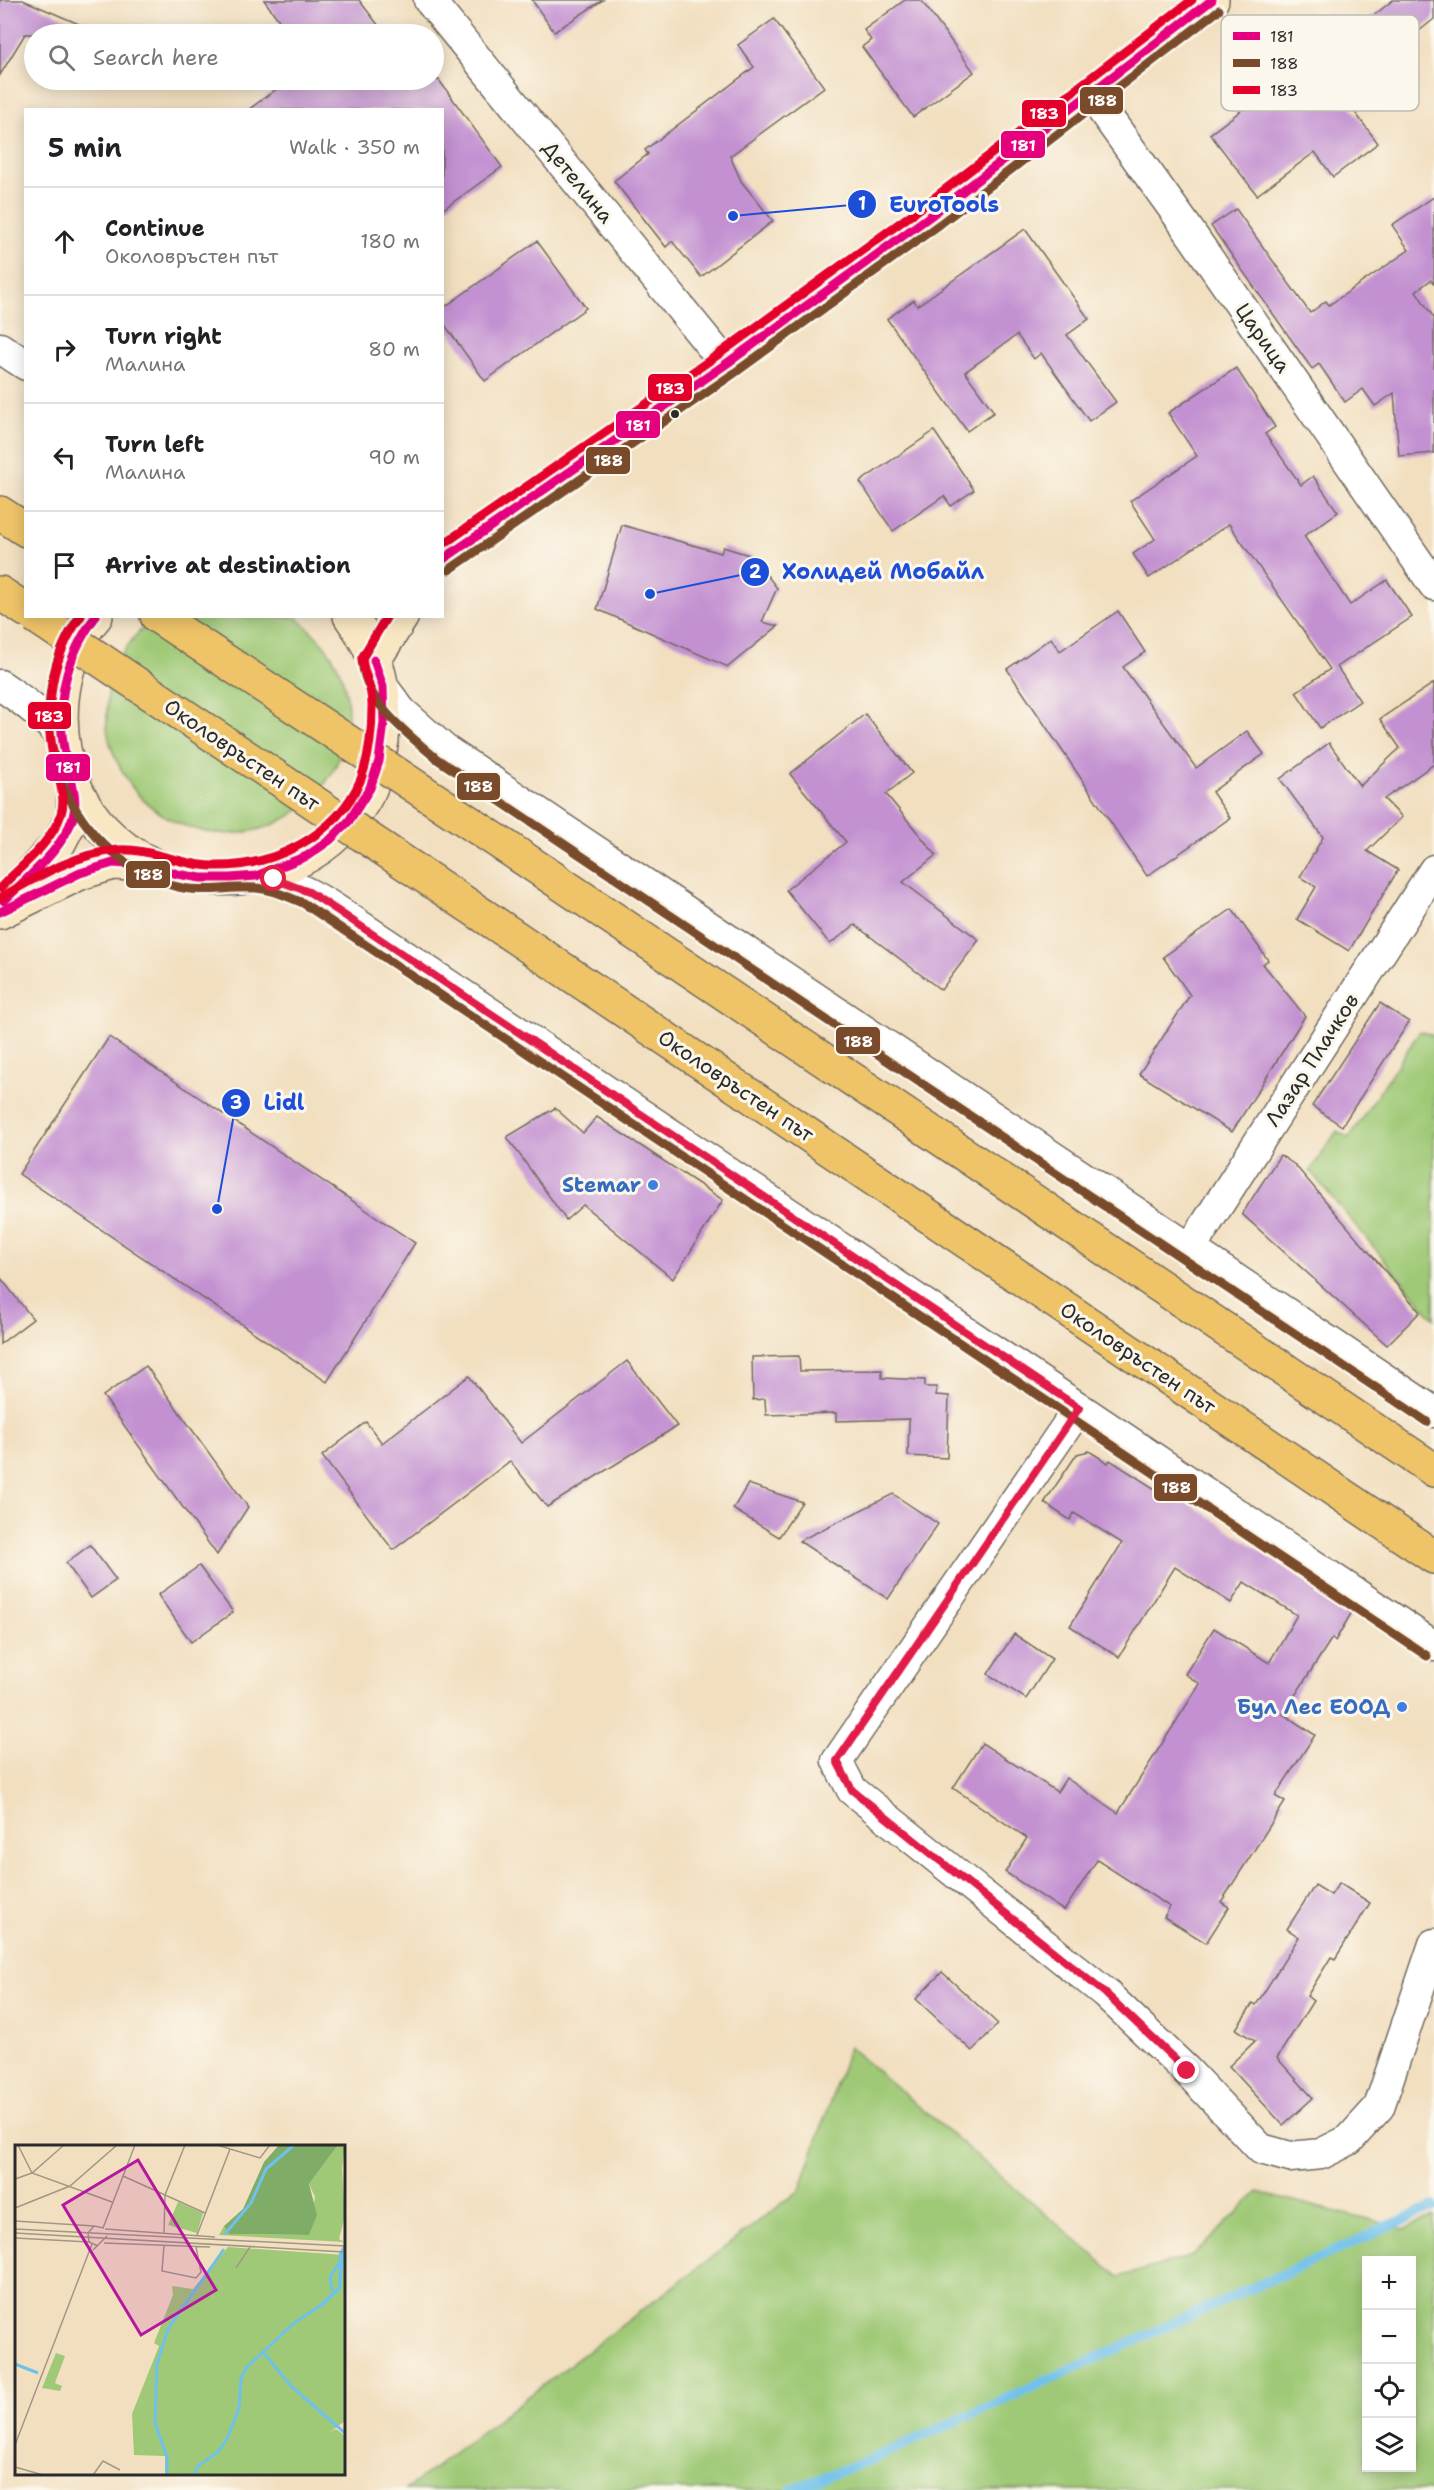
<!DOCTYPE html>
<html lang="en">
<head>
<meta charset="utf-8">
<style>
	:root { --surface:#fff; --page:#f2f2f2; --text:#202124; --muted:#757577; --line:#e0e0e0 }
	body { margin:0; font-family:"Shantell Sans",sans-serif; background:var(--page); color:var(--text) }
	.controls { position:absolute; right:18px; bottom:18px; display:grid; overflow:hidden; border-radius:0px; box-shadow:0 3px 15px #0003 }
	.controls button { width:54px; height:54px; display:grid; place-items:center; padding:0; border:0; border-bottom:2px solid var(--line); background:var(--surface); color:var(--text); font:30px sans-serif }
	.stop { position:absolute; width:18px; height:18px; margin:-14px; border:4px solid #e11d48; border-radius:50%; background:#fff }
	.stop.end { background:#e11d48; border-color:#fff; box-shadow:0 2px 6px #0008 }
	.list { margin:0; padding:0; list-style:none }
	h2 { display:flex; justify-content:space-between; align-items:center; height:78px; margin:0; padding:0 24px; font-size:26px }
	h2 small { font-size:20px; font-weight:400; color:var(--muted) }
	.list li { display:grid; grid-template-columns:39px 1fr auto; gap:18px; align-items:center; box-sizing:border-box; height:108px; padding:0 24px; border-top:2px solid var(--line) }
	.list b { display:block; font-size:22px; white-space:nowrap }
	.list p { margin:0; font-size:20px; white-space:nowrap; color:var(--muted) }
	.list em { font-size:20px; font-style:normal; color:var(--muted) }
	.icon { flex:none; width:33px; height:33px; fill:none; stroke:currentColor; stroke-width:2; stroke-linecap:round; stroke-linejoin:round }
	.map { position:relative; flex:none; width:1434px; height:2490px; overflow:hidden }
	.search { position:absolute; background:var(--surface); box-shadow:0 3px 15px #0003; left:24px; top:24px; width:420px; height:66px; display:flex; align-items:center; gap:15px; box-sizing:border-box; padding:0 21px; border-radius:33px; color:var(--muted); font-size:22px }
	.panel { position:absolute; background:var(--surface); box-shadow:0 3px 15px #0003; left:24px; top:108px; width:420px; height:510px; border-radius:0px }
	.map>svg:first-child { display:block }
	.green { fill:#9fc976; stroke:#657a50; stroke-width:1.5; fill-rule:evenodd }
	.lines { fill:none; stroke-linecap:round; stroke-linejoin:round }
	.stream { stroke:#6fc1eb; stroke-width:10 }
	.building { fill:#c391d1 }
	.minor-casing { stroke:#716a5f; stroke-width:33 }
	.secondary-casing { stroke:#716a5f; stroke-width:36 }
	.trunk-casing { stroke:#716a5f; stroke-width:36 }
	.minor { stroke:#fff; stroke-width:30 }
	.secondary { stroke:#f9e7c3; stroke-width:33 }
	.trunk { stroke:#efc469; stroke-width:33 }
	.trunk-bridge-casing { stroke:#716a5f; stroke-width:36; stroke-linecap:butt }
	.trunk-bridge { stroke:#efc469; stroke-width:33 }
	.bus-1-casing { stroke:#fbf7ec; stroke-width:14 }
	.bus-2-casing { stroke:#fbf7ec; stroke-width:14 }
	.bus-3-casing { stroke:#fbf7ec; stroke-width:14 }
	.bus-1 { stroke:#e5007d; stroke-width:9 }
	.bus-2 { stroke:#7a4b2a; stroke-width:9 }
	.bus-3 { stroke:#e4002b; stroke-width:9 }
	.route { stroke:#e11d48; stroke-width:8 }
	.bus-dot { fill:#2b2b2b; stroke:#fbf7ec; stroke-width:2 }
	.shop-dot { fill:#3f7fe0; stroke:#fbf7ec; stroke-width:2 }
	.labels { text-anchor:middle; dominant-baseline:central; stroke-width:6; stroke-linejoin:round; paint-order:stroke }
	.street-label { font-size:21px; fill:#2b2b2b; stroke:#fbf7ec }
	.shop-label { font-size:21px; font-weight:bold; fill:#366cbe; stroke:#fbf7ec; text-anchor:end }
	.inset-river { fill:none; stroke:#6fc1eb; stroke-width:3 }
	.inset-road { fill:none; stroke:#a29784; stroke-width:1.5 }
	.view { fill:#b5179e; fill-opacity:0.15; stroke:#b5179e; stroke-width:3 }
	.inset-edge { fill:none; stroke:#2b2b2b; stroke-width:3 }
	.key { fill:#fbf7ec; stroke:#bdbab2; stroke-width:1.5 }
	.key-label { font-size:16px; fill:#2b2b2b }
	.leader { fill:none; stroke:#1d4ed8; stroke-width:2 }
	.callout-dot { fill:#1d4ed8; stroke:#fbf7ec; stroke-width:2 }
	.mark-label { font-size:18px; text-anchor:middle; font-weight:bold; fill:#fff }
	.callout-label { font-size:22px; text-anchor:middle; font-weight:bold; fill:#1d4ed8; stroke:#fbf7ec; stroke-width:6; stroke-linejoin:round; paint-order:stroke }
	.line-badge { stroke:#fbf7ec; stroke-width:2 }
	.badge-label { font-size:16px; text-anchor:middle; font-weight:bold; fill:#fff }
</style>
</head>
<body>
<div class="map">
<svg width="1434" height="2490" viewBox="0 0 1434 2490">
	<rect width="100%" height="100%" fill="#fbf7ec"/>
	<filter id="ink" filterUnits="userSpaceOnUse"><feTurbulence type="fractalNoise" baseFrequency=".0167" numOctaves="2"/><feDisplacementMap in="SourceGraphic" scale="12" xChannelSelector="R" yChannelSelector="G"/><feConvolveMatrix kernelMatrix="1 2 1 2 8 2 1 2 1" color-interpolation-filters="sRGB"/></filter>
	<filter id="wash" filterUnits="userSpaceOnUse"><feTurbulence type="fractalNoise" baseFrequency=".008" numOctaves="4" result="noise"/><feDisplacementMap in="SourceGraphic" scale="24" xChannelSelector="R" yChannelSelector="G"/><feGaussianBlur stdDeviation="1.35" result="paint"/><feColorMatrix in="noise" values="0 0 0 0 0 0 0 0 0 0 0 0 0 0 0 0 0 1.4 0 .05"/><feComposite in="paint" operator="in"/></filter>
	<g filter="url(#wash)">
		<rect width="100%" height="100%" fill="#f2dfc0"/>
		<g class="green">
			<path d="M158 616 296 617C315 634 334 652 342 677 373 773 277 862 183 825 161 816 141 802 128 781 116 762 105 739 107 717 107 707 107 695 109 686 116 659 135 630 158 616Z"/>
			<path d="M1420 1031 1434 1036V1319L1310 1171 1337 1131 1349 1138Z"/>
			<path d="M849 2047 1119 2277 1192 2256 1259 2192 1403 2229 1434 2216V2490H405L800 2190ZM1366 2260H1412V2468H1366Z"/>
		</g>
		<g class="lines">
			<path class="stream" d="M791 2490 874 2458 1434 2206"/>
		</g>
		<g id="blocks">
			<g class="building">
				<path d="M0 0H23L102 34H25L0 75Z"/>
				<path d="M264 0H359L385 34H289Z"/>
				<path d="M532 0H603L554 32Z"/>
				<path d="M905 0H921L974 72 913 117 862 47 871 40 864 30Z"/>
				<path d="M1393 0H1434V19L1341 94 1378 143 1333 177 1315 152 1257 195 1210 134 1267 91 1277 104 1343 55 1336 46Z"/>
				<path d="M774 19 824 87 730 156 741 181 773 221 701 277 672 241 666 247 614 181 648 154 645 150 754 67 738 45Z"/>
				<path d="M289 80H439L502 167 442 210V110H248Z"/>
				<path d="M1434 197V284L1431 280 1416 291 1434 318V453L1399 456 1394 393 1375 406 1363 389 1345 402 1319 364 1312 369 1211 226 1236 209 1310 313 1326 301 1329 305 1409 250 1392 225Z"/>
				<path d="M1025 229 1089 319 1067 335 1116 402 1089 421 1041 353 1034 359 1017 335 965 372 994 412 967 431 887 319 914 300 917 306Z"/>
				<path d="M537 241 586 308 485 381 442 321V309Z"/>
				<path d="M1236 368 1275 427 1265 434 1301 485 1313 476 1338 512 1304 536 1350 605 1387 580 1412 617 1337 667 1360 701 1320 728 1296 692 1330 669 1229 524 1149 578 1133 554 1155 539 1130 501 1197 456 1168 413Z"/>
				<path d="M934 431 974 490 951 506 944 496 893 531 860 482Z"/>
				<path d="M622 525 721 553 723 547 752 556 777 588 762 622 778 626 728 667 597 609Z"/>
				<path d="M1118 611 1145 652 1123 667 1196 768 1247 731 1264 754 1212 792 1230 818 1147 876 1007 669 1051 638 1060 651Z"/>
				<path d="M1434 683V764L1384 799 1402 817 1367 851 1398 870 1349 951 1297 919 1316 887 1300 877 1323 837 1280 779 1329 743 1360 786 1400 748 1380 719Z"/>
				<path d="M865 714 912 773 886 794 936 855 903 882 979 940 941 990 855 925 830 944 786 890 846 842 790 774Z"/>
				<path d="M1232 909 1268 960 1263 964 1305 1016 1232 1132 1139 1074 1190 995 1163 957Z"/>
				<path d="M1380 1003 1409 1022 1342 1126 1312 1106Z"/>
				<path d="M109 1037 415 1243 327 1382 19 1174Z"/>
				<path d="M555 1108 583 1133 597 1117 723 1200 673 1279 583 1205 566 1220 507 1137Z"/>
				<path d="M1280 1155 1295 1165 1420 1312 1387 1345 1242 1214Z"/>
				<path d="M0 1277 33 1319 0 1344Z"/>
				<path d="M799 1356 800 1371 882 1370V1378L925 1380V1387H937L936 1395 949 1396 947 1458 908 1456 909 1419 836 1421V1413L766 1415 765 1399 753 1400 752 1357Z"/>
				<path d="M627 1361 677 1426 547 1507 510 1461 393 1550 322 1456 366 1422 382 1443 469 1376 521 1443Z"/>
				<path d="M146 1366 248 1507 217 1555 103 1396Z"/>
				<path d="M1089 1451 1108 1463 1110 1460 1169 1498 1173 1492 1352 1612 1335 1641 1332 1638 1283 1714 1315 1735 1275 1796 1285 1802 1221 1902 1229 1907 1206 1943 1164 1917 1170 1907 1097 1860 1064 1911 1005 1872 1027 1838 953 1788 982 1743 1057 1792 1066 1778 1118 1813 1200 1684 1185 1674 1214 1628 1269 1663 1297 1615 1244 1582 1231 1603 1175 1567 1119 1657 1070 1626 1122 1543 1074 1513 1070 1520 1044 1503 1077 1454Z"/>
				<path d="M748 1484 802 1502 779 1537 733 1509Z"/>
				<path d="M893 1494 938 1524 888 1599 799 1541Z"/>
				<path d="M90 1545 116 1580 91 1598 66 1563Z"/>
				<path d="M199 1566 233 1612 191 1642 158 1595Z"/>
				<path d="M1014 1634 1052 1659 1026 1699 988 1674Z"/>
				<path d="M1339 1883 1370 1903 1335 1959 1331 1957 1307 1996 1313 2001 1277 2058 1313 2098 1283 2125 1229 2066 1255 2041 1236 2029 1253 2003 1256 2005 1299 1937 1287 1929 1315 1885 1331 1895Z"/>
				<path d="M942 1972 998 2024 972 2051 916 1999Z"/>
			</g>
		</g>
	</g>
	<g filter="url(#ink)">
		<use href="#blocks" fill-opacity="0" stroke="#716a5f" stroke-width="1.5"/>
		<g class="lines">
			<defs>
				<g id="minor">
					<path d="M429 0 726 364"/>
					<path d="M1090 93 1185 225 1434 585"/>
					<path d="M0 348 26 365"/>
					<path d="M0 685C24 701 44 716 62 738"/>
					<path d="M383 687 401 711 445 750 1434 1412"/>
					<path d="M256 876C287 881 312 894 338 911L1434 1646"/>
					<path d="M1190 1249 1434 870"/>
					<path d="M1079 1408 837 1761 852 1790 1105 1993 1187 2071 1261 2149 1290 2157 1321 2154 1349 2140 1379 2107 1434 1944"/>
				</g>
				<g id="secondary">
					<path d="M442 560 726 364 933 214 1212 0"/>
					<path d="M96 616C65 651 56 704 64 749 91 903 302 924 370 789 377 774 379 756 382 740 388 692 379 655 350 616"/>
					<path d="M374 660 402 616"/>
					<path d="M5 901 59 843 73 816 74 786"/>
					<path d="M0 912 80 873 113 863 153 865"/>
				</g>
				<g id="trunk">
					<path d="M0 513 26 530"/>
					<path d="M0 593 26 610"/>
					<path d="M157 616 312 718"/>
					<path d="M523 858 1434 1470"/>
					<path d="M484 916 1434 1557"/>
				</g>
			</defs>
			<use href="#minor" class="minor-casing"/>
			<use href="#secondary" class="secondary-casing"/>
			<use href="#trunk" class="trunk-casing"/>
			<use href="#minor" class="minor"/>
			<use href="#secondary" class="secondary"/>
			<use href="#trunk" class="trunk"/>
			<defs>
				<g id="trunk-bridge">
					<path d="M35 616 484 916"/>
					<path d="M312 718 523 858"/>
				</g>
			</defs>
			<use href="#trunk-bridge" class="trunk-bridge-casing"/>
			<use href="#trunk-bridge" class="trunk-bridge"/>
			<defs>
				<g id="bus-1">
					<path d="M442 560 726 364 933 214 1212 0"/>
					<path d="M4 901C28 876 62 851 73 817 79 796 69 775 65 754 55 705 65 657 96 616"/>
					<path d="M0 912 80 873 113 863 155 866 177 874 201 878H230L256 876 307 856 330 840 349 821 370 788 379 761 384 723 383 687 374 660"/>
				</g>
				<g id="bus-2">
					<path d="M449 570 733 374 940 224 1219 10"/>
					<path d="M80 616C12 713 62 852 174 886 202 894 228 886 256 888 273 889 288 897 303 903L1427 1656"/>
					<path d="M387 616 362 658C363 702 407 733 437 759L1427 1422"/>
				</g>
				<g id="bus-3">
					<path d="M442 545 719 354 926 204 1192 0"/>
					<path d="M0 888C21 866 51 844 61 814 67 796 57 775 53 756 44 709 51 656 81 616"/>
					<path d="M0 898C35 878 76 853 118 850 151 848 179 865 212 866 272 868 337 836 361 779 369 757 372 730 372 707 373 687 363 674 362 658L387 616"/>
				</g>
			</defs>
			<use href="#bus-1" class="bus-1-casing"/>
			<use href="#bus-2" class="bus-2-casing"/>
			<use href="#bus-3" class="bus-3-casing"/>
			<use href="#bus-1" class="bus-1"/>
			<use href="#bus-2" class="bus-2"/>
			<use href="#bus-3" class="bus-3"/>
		</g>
	</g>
	<g class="lines" filter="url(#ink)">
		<path class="route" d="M274 879 309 892 338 911 1079 1408 837 1761 852 1790 1105 1993 1187 2071"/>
	</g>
	<circle class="bus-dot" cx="675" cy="414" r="5"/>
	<g class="shop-dot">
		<circle cx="653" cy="1185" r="6"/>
		<circle cx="1402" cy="1707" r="6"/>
	</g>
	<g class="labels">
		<g class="street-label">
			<text transform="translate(578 182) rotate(51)">Детелина</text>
			<text transform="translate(1263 338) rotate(55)">Царица</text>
			<text transform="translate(242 755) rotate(34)">Околовръстен път</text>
			<text transform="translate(1312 1060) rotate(-57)">Лазар Плачков</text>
			<text transform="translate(736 1086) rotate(34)">Околовръстен път</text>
			<text transform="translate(1138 1358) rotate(34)">Околовръстен път</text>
		</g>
		<g class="shop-label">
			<text x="641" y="1185">Stemar</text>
			<text x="1390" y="1707">Бул Лес ЕООД</text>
		</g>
	</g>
	<g transform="translate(15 2145)">
		<rect width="330" height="330" fill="#f2dfc0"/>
		<path d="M323 0H330L327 24 330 71 324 94 329 97 204 90 209 81 215 89 294 90 300 52 294 39ZM163 57 188 68 182 88 153 80ZM213 102 330 110V276L315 287 321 284 330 291V330H150V311L119 310 117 269 144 201 139 198 158 150 157 141 178 144ZM41 208 50 211 40 238 47 241 45 246 27 243Z" fill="#9fc976"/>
		<path d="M264 0H323L294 39 302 70 294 90 214 89 209 81 228 64 249 17Z" fill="#7fad67"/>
		<path d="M330 98 326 144 306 163 305 159 323 142 324 108Z" fill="#6fc1eb"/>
		<path class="inset-river" d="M210 89 236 58 251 24 279 0M317 146 315 132 324 118M248 207 276 241 330 288M0 219 23 228M152 330V312L140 278 142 219 153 184 209 104M179 330 183 321 203 307 212 294 224 263 226 233 232 222 278 179 309 158"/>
		<path class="inset-road" d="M3 0 17 28 97 57M202 0 245 13 255 0M108 31 190 68M0 34 17 28 49 0M0 63 55 41 102 0M0 76 79 81M88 83 120 0M0 84 330 101M90 84 200 92M0 88 330 107M149 88 150 50 170 0M182 90 215 4M0 93 74 97M89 98 195 102M149 100 147 126 181 133 186 127 181 102M83 101 74 97 73 88 79 81 89 83M78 105 92 91M221 123 235 102M0 300 77 99M0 322 28 330M78 330 88 316 105 325"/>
		<path class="view" d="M123 15 201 145 126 190 48 60Z"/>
		<rect width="330" height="330" class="inset-edge"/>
	</g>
	<rect x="1221" y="15" width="198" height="96" rx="9" class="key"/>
	<rect x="1233" y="32" width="27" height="8" fill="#e5007d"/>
	<rect x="1233" y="59" width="27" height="8" fill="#7a4b2a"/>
	<rect x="1233" y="86" width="27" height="8" fill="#e4002b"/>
	<g class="key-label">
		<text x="1270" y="42">181</text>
		<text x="1270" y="69">188</text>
		<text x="1270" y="96">183</text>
	</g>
	<path class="leader" d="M733 216L862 204M650 594L755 572M217 1209L236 1103"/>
	<g class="callout-dot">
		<circle cx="733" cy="216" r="6"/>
		<circle cx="650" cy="594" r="6"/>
		<circle cx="217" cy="1209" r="6"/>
		<circle cx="862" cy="204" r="15"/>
		<circle cx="755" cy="572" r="15"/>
		<circle cx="236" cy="1103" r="15"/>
	</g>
	<g class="mark-label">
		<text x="862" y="210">1</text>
		<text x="755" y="578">2</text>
		<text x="236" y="1109">3</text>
	</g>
	<g class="callout-label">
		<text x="944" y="212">EuroTools</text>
		<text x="883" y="579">Холидей Мобайл</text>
		<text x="284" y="1110">Lidl</text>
	</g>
	<g class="line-badge">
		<rect x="1079" y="86" width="45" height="29" rx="6" fill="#7a4b2a"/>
		<rect x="1021" y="99" width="46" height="29" rx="6" fill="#e4002b"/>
		<rect x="1000" y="130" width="46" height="29" rx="6" fill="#e5007d"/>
		<rect x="647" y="373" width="46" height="29" rx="6" fill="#e4002b"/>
		<rect x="615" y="410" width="46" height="29" rx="6" fill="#e5007d"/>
		<rect x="585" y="446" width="46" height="29" rx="6" fill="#7a4b2a"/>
		<rect x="27" y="701" width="45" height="29" rx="6" fill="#e4002b"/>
		<rect x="45" y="753" width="46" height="29" rx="6" fill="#e5007d"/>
		<rect x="456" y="772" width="45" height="29" rx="6" fill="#7a4b2a"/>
		<rect x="125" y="860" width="46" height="29" rx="6" fill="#7a4b2a"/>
		<rect x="835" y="1026" width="46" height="29" rx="6" fill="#7a4b2a"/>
		<rect x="1153" y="1473" width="45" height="29" rx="6" fill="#7a4b2a"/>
	</g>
	<g class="badge-label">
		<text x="1102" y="106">188</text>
		<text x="1044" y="119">183</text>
		<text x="1023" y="151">181</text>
		<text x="670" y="394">183</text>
		<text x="638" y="431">181</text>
		<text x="608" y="466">188</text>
		<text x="49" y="722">183</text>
		<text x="68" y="773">181</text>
		<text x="478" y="792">188</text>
		<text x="148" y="880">188</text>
		<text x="858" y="1047">188</text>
		<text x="1176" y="1493">188</text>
	</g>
</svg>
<div class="controls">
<button>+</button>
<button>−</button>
<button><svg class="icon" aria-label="locate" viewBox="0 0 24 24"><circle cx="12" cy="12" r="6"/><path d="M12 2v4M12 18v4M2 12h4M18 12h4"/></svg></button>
<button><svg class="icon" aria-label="layers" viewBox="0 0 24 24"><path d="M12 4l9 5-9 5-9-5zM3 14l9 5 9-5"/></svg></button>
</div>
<div class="stop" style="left:274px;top:879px"></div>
<div class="stop end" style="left:1187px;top:2071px"></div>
<div class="search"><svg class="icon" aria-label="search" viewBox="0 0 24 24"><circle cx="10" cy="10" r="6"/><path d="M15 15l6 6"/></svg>Search here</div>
<section class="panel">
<h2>5 min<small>Walk · 350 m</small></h2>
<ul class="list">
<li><svg class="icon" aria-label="ahead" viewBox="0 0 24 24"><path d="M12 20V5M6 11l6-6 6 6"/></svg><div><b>Continue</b><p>Околовръстен път</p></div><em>180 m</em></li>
<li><svg class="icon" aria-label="right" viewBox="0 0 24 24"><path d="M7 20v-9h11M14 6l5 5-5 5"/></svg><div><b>Turn right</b><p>Малина</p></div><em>80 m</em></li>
<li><svg class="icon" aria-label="left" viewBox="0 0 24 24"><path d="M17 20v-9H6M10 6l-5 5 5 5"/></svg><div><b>Turn left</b><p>Малина</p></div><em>90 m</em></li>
<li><svg class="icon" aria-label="arrive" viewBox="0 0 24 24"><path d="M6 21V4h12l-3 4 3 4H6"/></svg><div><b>Arrive at destination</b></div></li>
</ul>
</section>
</div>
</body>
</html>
